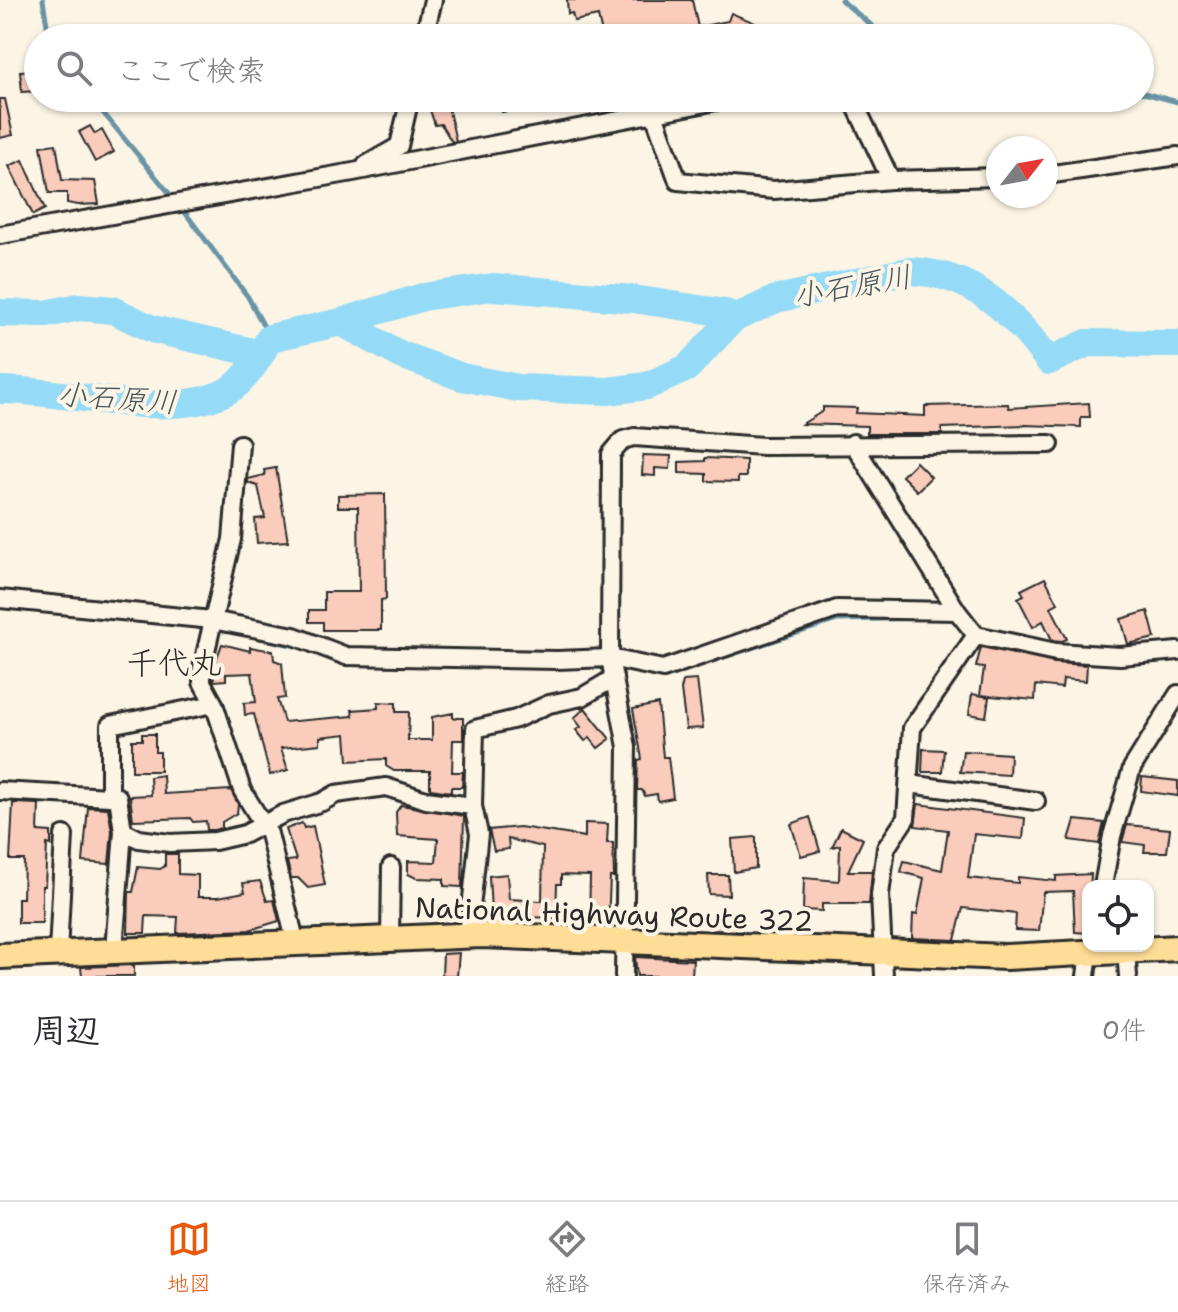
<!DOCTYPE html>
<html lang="ja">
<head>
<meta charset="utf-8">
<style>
	:root { --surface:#fff; --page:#f2f2f3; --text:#2b2b33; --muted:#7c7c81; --line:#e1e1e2; --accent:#ea580c }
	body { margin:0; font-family:"Shantell Sans","Klee One",sans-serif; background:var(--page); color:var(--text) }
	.controls { position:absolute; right:24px; bottom:24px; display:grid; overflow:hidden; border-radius:16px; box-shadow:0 2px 6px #0004 }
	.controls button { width:72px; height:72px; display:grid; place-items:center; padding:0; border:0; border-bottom:2px solid var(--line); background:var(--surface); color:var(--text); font:40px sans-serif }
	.compass { position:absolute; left:986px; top:136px; width:72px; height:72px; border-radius:50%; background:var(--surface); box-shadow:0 2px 6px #0004; rotate:59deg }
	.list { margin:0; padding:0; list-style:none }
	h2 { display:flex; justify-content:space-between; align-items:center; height:104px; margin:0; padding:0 32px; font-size:34px }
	h2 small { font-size:26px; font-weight:400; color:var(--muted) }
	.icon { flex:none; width:44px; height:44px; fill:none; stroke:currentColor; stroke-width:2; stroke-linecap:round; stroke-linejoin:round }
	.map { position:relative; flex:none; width:1178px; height:976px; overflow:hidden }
	.search { position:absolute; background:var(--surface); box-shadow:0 2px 6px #0004; left:24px; right:24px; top:24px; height:88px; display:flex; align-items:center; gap:20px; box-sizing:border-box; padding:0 28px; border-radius:44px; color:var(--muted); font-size:30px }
	.sheet { height:224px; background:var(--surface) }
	nav { display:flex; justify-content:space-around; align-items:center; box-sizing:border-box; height:112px; border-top:2px solid var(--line); background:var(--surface); font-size:22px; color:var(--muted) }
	nav a { display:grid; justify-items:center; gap:4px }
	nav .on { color:var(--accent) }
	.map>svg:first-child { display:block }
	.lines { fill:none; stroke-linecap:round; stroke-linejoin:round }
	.stream { stroke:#6b94a5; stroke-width:5 }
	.river { stroke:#95daf6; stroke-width:28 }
	.building { fill:#f9ccbc; stroke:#2b2b2b; stroke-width:2 }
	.minor-casing { stroke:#2b2b2b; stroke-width:22 }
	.highway-casing { stroke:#2b2b2b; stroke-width:30 }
	.minor { stroke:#fcf5e5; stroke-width:16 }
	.highway { stroke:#fedd96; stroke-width:24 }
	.labels { text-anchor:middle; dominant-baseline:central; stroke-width:8; stroke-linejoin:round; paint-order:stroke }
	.street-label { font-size:28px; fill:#2b2b2b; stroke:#fcf5e5 }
	.water-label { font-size:30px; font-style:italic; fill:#46575e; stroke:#fcf5e5 }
	.quarter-label { font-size:32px; fill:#2b2b2b; stroke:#fcf5e5 }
</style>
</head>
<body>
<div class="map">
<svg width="1178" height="976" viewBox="0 0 1178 976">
	<rect width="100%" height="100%" fill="#fcf5e5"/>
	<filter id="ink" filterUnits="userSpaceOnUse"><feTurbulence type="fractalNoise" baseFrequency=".0125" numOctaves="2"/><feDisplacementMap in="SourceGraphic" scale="16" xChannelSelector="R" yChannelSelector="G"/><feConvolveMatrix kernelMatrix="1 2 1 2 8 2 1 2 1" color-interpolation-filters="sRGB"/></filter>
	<g filter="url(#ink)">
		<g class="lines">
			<g class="stream">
				<path d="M43 0 49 38"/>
				<path d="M841 0 883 35 893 38"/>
				<path d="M1140 92 1178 102"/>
				<path d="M91 98 174 199"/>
				<path d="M181 207 248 297 270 338"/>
				<path d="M1 607 75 614"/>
				<path d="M244 634 300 647"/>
				<path d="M588 666 637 671"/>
				<path d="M690 668 837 620 933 618"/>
			</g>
			<g class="river">
				<path d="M0 313 46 314 79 307 113 310 152 329 261 354"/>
				<path d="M341 322 401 355 462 377 518 388 608 391 647 386 687 368 733 319 776 299 909 271C974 273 1012 312 1049 361L1087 343 1178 344"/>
				<path d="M0 390C67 389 172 423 229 390 246 381 261 354 270 338L341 322 423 297 493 287 633 299 726 313 733 319"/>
			</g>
		</g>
		<g class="building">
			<path d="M567 0H692L698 27 728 21 731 13 792 38H603L598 16 574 21 572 13 568 14Z"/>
			<path d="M38 70V91L22 92 20 71Z"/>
			<path d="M426 98H446L456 141 452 142 441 124 435 125Z"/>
			<path d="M499 98H543L544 103 502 112Z"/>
			<path d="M0 99H5L13 135 0 138Z"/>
			<path d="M90 126 95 134 102 130 114 152 95 162 79 132Z"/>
			<path d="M56 144 62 180 95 181 99 204 78 205 67 203V193H49L41 146Z"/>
			<path d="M23 160 45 209 33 215 9 166Z"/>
			<path d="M1089 403 1090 417H1081V427L1025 425 942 428V434H867V426L802 424 823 411V407L857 408 856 413 925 416V406L1008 404 1009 408Z"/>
			<path d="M643 455 671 456 670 469 655 468V476L642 475Z"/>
			<path d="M705 458 746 460V477H738V482L706 481V474L679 473V462L705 461Z"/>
			<path d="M916 462 931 477 917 491 902 476Z"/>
			<path d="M276 468 288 541 257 543 255 519 265 518 258 486 248 483V479L265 475 264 470Z"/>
			<path d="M385 494 386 599 381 600V630H323V622H309V610H324V592H359L358 507H338V495Z"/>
			<path d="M1045 578 1058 603 1051 607 1067 639 1062 641 1052 640 1043 621 1033 627 1018 598 1024 595 1021 590Z"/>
			<path d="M1148 611 1155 638 1128 644 1121 619Z"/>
			<path d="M222 644 250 651V647L273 651 274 660 282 663 285 698 277 699 284 722 353 716 352 710 378 708V702L396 703V712H409L408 740H432V717L453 713V718H463V740H453L452 772H463L462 787H451V792L430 789V771H394L386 766V759L348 761 346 734 320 737V744L281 748 288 770 270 775 254 714 245 715 244 703 256 702 252 673 226 674V680L214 681 213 669Z"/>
			<path d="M981 647 1054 663 1087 665 1086 681 1063 679 1062 688 1036 685 1035 700 980 695 984 668 976 667Z"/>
			<path d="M697 680 703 728 686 729 681 690 683 681Z"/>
			<path d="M972 694 989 697 986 717 969 714Z"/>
			<path d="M658 704 663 757H668L673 798 658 801 657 794 645 796 642 790H637L638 760 642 759 633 709Z"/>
			<path d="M585 708 610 739 598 748 590 738 585 741 576 730 581 727 574 718Z"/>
			<path d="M142 734H155V752H160V771H132V740H142Z"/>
			<path d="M923 749 944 750 942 772H922Z"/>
			<path d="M963 751 1010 754 1009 775 960 772Z"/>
			<path d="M163 775 164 794 231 790 238 804 237 813 222 822V828L214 830H207L206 821 193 822 190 818 133 820 130 796 151 795 150 777Z"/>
			<path d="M1142 777 1178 781V796L1141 791Z"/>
			<path d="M13 803 39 804 38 831 51 832V845L47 844 45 886H42V923H18V898H23L24 860H10Z"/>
			<path d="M918 804 1025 818 1023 839 974 834 968 878 1018 883V877L1056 881V876L1091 874 1088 933 1075 932 1073 891 1043 892 1039 931 1015 930 1016 914 963 908 955 940 912 938 913 914 917 915 924 878 901 872 904 861 942 870 948 830 915 826Z"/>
			<path d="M401 805 464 816 462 887 444 886V879L416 878 408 874V861L436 862 438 839 397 836 396 812Z"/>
			<path d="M88 807 108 808 112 831 109 864 83 862Z"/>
			<path d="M810 817 820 851 801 856 791 824Z"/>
			<path d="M1075 820 1104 823 1099 844 1069 840Z"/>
			<path d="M302 823 304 828 313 826 325 885 308 888 298 878H291L287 861 296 860 286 829Z"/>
			<path d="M585 823 608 824 607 843H613L614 877H610L608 925 589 924 590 876 561 875V884H557L556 918 526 917V909L491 911 489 876 507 874 509 899 542 901 543 847 508 839 509 849 494 851 489 830 520 827 585 837Z"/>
			<path d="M1127 825 1170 829 1167 852H1144L1145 845 1122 842Z"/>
			<path d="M841 828 863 839 848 871H872L869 904H822V911L803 910 804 878 839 881 840 845 832 847Z"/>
			<path d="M756 837V868L734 872 732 839Z"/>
			<path d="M165 854H178V874L198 875V897H218L245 892 243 883 260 881 267 901 274 900 279 921 249 930 177 933 178 917 146 916 145 933H128L129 892H133L138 867 160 869 165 866Z"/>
			<path d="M708 875H728L729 895 709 894Z"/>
			<path d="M712 918 743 922 742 931 711 930Z"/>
			<path d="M459 953 457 976 442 975 443 954Z"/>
			<path d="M635 957 693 960 692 976H637Z"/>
			<path d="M134 965V976H82L81 967Z"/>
		</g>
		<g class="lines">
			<defs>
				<g id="minor">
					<path d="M424 38 433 0"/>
					<path d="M852 98 891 180 998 177"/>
					<path d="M654 114 678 181 774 190 891 180"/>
					<path d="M366 165 399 146 410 98"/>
					<path d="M1046 175 1178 156"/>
					<path d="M0 235 353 172 732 98"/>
					<path d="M853 443 957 611"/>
					<path d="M240 444 232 539 202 668V682L214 704 242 790 269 834 295 940"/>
					<path d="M0 599 212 620 294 636 346 656 557 660 610 658 663 669 837 609 957 611 976 635 1056 652 1120 656 1178 651"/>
					<path d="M909 784 1036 801"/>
					<path d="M0 791 110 797V725L214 704"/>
					<path d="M110 797H118L123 831 139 839 170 843 215 841 245 834 283 814 322 802 336 794 386 787 426 800 473 806"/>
					<path d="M1103 886 1112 836 1132 768 1178 694"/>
					<path d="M468 935 479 834 473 806 475 729 516 719 549 704 582 697 614 678"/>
					<path d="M390 939 391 867"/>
					<path d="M114 950 123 831"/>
					<path d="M1126 951 1128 976"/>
					<path d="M58 953 64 835"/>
					<path d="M624 976 627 747 610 658 611 454 623 440 634 437 763 446 1050 444"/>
					<path d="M884 976 880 895 886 848 906 818 912 728 976 635"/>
					<path d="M1086 976 1089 953"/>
				</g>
				<path id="highway" d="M0 956 481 935 1006 957 1178 948"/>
			</defs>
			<use href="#minor" class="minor-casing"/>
			<use href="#highway" class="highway-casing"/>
			<use href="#minor" class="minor"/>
			<use href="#highway" class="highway"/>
		</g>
	</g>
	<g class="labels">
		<g class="street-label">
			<text transform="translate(614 914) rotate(2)">National Highway Route 322</text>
		</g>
		<g class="water-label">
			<text transform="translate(852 286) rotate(-10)">小石原川</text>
			<text transform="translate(117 398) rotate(4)">小石原川</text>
		</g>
		<g class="quarter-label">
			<text x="174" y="662">千代丸</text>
		</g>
	</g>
</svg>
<div class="controls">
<button><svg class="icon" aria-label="locate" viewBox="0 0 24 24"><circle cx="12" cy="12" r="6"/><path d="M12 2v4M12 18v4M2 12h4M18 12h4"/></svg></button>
</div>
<svg class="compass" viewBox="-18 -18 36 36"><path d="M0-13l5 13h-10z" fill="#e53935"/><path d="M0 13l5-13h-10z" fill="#7c7c81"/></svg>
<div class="search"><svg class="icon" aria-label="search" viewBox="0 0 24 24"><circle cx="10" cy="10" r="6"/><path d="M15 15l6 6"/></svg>ここで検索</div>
</div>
<section class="sheet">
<h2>周辺<small>0件</small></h2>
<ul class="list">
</ul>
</section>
<nav>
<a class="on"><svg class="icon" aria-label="map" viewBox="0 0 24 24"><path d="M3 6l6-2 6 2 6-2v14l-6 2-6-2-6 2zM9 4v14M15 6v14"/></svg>地図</a>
<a><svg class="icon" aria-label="directions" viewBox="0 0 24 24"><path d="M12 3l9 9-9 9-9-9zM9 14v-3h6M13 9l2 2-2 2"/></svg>経路</a>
<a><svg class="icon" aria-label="saved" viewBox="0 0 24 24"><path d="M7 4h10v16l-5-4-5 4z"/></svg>保存済み</a>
</nav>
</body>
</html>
